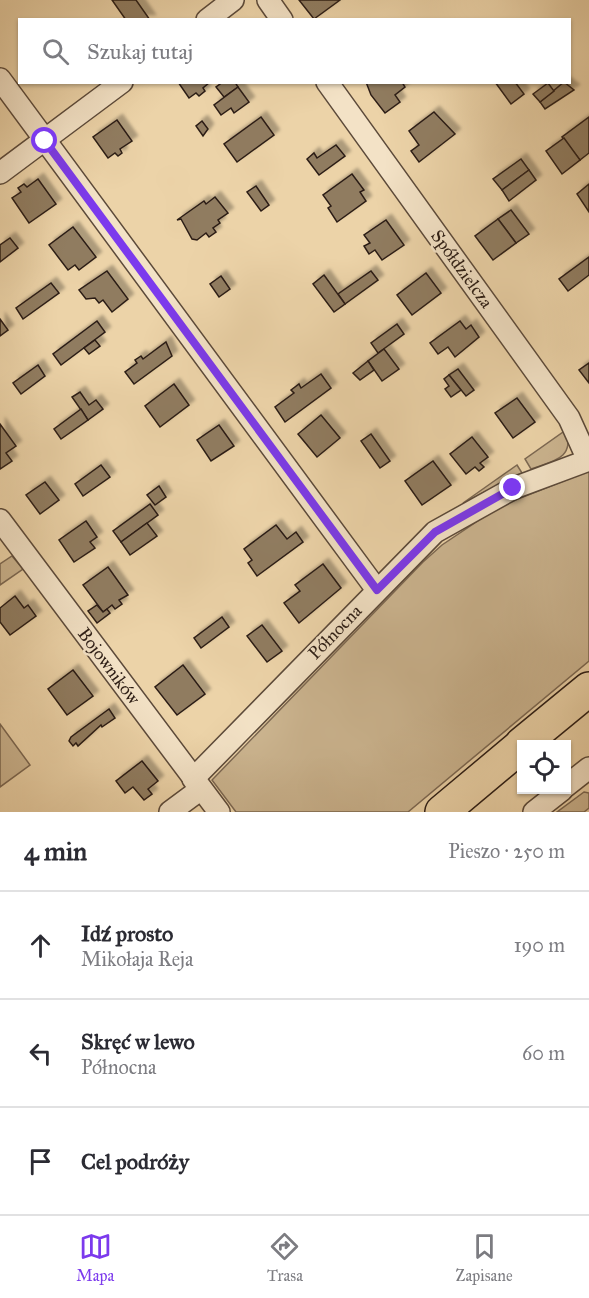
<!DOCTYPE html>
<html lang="pl">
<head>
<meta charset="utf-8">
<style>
	:root { --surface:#fff; --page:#f2f2f3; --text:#2b2b33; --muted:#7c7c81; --line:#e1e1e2; --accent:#7c3aed }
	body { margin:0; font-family:"IM FELL Great Primer",serif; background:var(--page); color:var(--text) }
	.controls { position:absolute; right:18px; bottom:18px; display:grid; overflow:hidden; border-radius:0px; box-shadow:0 2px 4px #0004 }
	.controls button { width:54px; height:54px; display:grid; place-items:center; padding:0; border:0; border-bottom:2px solid var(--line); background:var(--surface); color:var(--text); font:30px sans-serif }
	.stop { position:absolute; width:18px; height:18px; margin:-14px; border:4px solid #7c3aed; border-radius:50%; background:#fff }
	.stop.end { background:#7c3aed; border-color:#fff; box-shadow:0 2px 6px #0008 }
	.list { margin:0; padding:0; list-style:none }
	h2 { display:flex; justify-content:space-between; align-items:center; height:78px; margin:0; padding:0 24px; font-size:26px }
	h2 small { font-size:20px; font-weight:400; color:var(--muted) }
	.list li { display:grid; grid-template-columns:39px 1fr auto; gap:18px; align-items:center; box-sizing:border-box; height:108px; padding:0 24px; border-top:2px solid var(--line) }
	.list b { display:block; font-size:22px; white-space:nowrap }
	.list p { margin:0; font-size:20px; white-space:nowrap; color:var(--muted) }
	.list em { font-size:20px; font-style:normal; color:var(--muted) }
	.icon { flex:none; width:33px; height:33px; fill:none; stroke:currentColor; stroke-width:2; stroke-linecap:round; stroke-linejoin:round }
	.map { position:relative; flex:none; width:589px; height:812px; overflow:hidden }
	.search { position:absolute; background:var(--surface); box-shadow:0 2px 4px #0004; left:18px; right:18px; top:18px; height:66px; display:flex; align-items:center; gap:15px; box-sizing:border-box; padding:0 21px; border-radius:0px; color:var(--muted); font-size:22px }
	.sheet { height:402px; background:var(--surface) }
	nav { display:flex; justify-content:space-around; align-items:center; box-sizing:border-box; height:84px; border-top:2px solid var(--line); background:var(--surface); font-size:16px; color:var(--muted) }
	nav a { display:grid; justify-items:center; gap:3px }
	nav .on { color:var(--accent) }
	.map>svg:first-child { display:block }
	.green { fill:#cbb48f; stroke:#7c6852; stroke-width:1.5 }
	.building { fill:#907c61; stroke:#2c1d15; stroke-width:1.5; filter:url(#shadow) }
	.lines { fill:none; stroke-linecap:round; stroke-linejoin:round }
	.minor-casing { stroke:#5c4a3a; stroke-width:24 }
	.primary-casing { stroke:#2c1d15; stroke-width:36 }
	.minor { stroke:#f3e2c6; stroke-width:21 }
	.primary { stroke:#ecd3a8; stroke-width:33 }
	.route { stroke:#7c3aed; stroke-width:8 }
	.labels { text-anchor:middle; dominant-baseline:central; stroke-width:5; stroke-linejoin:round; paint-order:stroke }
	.street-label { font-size:18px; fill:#2c1d15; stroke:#f3e2c6 }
</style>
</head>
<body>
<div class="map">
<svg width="589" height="812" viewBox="0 0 589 812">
	<defs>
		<filter id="shadow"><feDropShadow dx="5.5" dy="-5.5" stdDeviation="1.5" flood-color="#0004"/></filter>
	</defs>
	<rect width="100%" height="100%" fill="#ecd3a8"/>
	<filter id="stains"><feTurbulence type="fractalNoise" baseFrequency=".00333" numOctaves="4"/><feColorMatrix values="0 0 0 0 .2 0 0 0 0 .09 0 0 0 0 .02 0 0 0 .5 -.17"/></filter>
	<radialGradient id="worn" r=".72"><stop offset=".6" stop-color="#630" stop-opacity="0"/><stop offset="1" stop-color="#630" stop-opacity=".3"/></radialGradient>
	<g class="green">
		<path d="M566 430C575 459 553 461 531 469L525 459Z"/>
		<path d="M517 465 522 473 463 503Z"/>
		<path d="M589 471V661L408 812H236L212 780 423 562 442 545 500 506Z"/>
		<path d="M12 556 23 569 0 585V564Z"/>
		<path d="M0 724 30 765 0 787Z"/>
		<path d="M584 792 589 793V808L584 812H557Z"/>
	</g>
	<g class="building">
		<path d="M112 0H136L150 20H126Z"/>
		<path d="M299 0H340L314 19Z"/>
		<path d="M178 82H210L203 88 205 91 199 96 196 93 189 98Z"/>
		<path d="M223 82H235L238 87 224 97 216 87Z"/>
		<path d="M366 82H402L405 87 395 95 400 102 385 113 371 95Z"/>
		<path d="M495 82H515L524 94 511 104Z"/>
		<path d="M564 82 574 90 545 109 540 102Z"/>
		<path d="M548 83 554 91 540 102 533 94Z"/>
		<path d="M238 87 249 102 234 113 231 108 221 115 214 105Z"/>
		<path d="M434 112 455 134 419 162 411 151 419 145 409 131Z"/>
		<path d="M261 117 274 135 237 162 224 144Z"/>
		<path d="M589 117V153L580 160 562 137Z"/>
		<path d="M117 120 132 141 120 149 122 153 118 156 115 153 108 158 93 137Z"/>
		<path d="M202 121 208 129 203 136 196 126Z"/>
		<path d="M564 138 580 160 562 174 546 151Z"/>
		<path d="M336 145 345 156 319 175 307 159 314 153 317 158Z"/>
		<path d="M521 159 529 170 502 190 493 179Z"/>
		<path d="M529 170 536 180 509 201 502 190Z"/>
		<path d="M352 174 364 190 360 192 366 201 337 222 328 208 331 206 323 195Z"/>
		<path d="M38 179 56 204 29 223 12 198 21 192 18 188 24 184 27 187Z"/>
		<path d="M589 184V212L577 194Z"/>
		<path d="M256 186 269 205 261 211 247 192Z"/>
		<path d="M215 197 228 213 218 220 220 223 213 228 216 232 209 237 206 233 197 240 192 239 181 219 177 220 204 201 206 204Z"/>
		<path d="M511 210 529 234 516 243 498 219Z"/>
		<path d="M498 219 516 243 493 260 475 236Z"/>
		<path d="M386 220 404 245 382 260 375 250 369 254 364 246 370 243 364 235Z"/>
		<path d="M73 227 96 257 79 270 75 265 68 270 49 245Z"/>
		<path d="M10 238 18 248 0 262V245Z"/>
		<path d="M589 257V275L568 291 559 279Z"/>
		<path d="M107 271 128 299 112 312 103 300 99 303 95 298 86 299 79 290Z"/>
		<path d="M371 271 378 280 345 304 338 294Z"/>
		<path d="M426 273 441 293 412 315 397 295Z"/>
		<path d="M324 275 345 304 334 312 313 284Z"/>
		<path d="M221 276 230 289 219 297 210 284Z"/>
		<path d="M51 283 59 293 23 319 16 308Z"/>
		<path d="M0 319 8 330 0 336Z"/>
		<path d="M97 321 105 332 61 365 53 354Z"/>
		<path d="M460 321 466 329 471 325 479 337 455 357 448 347 438 354 430 343Z"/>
		<path d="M397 324 404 334 378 353 371 343Z"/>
		<path d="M95 340 100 346 89 354 84 348Z"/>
		<path d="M166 342 172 356 134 384 125 372 137 363 135 360 141 356 143 359Z"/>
		<path d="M384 349 399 369 382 381 368 361Z"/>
		<path d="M368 361 374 370 360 380 353 373Z"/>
		<path d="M589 363V383L579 370Z"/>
		<path d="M38 365 45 376 21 394 13 383Z"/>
		<path d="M458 369 474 390 466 396 449 375Z"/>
		<path d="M321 374 331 388 285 422 275 407 294 393 291 390 299 384 301 388Z"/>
		<path d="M449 375 461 390 451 397 445 389 449 386 444 379Z"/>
		<path d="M174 384 189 405 160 427 145 406Z"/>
		<path d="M80 392 89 405 96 400 103 409 88 420 72 397Z"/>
		<path d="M517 398 535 422 513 438 495 413Z"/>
		<path d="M81 409 88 420 61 439 54 429Z"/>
		<path d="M321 415 340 438 317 457 298 434Z"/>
		<path d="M0 424 16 446 6 453 12 461 0 469Z"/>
		<path d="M219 425 234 446 211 461 197 440Z"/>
		<path d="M371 434 390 461 380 468 361 441Z"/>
		<path d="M472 437 488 457 480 463 484 467 479 471 475 467 466 474 450 454Z"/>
		<path d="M433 461 451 485 422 505 405 481Z"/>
		<path d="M101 465 110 477 83 496 75 484Z"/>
		<path d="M45 482 59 500 40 514 26 495Z"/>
		<path d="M159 486 166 497 155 505 147 495Z"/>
		<path d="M150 504 158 515 121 542 113 531Z"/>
		<path d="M86 521 97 537 90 542 95 548 74 562 59 540Z"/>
		<path d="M147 523 157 536 130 555 121 542Z"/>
		<path d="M276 525 287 539 296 532 303 542 257 576 248 563 252 560 244 549Z"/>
		<path d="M323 564 341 588 299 623 284 603 300 591 295 585Z"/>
		<path d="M108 567 128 595 119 600 122 604 115 609 112 605 103 612 83 585Z"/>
		<path d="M15 596 24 608 28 605 36 616 10 635 0 622V608Z"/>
		<path d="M97 605 103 612 107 609 110 613 97 623 88 611Z"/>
		<path d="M222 617 229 627 201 648 194 638Z"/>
		<path d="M262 625 282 651 267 662 247 636Z"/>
		<path d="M183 665 205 694 177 715 155 687Z"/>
		<path d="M73 670 93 696 67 715 48 689Z"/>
		<path d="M109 709 115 718 102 727 101 725 78 746 76 743 73 746 69 741 71 737Z"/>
		<path d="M142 761 158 781 148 789 152 794 144 800 133 787 125 793 116 781Z"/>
	</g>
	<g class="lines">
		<defs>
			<g id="minor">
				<path d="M268 0 282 20"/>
				<path d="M207 20 233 0"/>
				<path d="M0 79 377 590"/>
				<path d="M327 82 569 418 588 460"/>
				<path d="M0 173 122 82"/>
				<path d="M0 520 219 812"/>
				<path d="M193 779 435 532 514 488 589 460"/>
				<path d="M566 786 589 768"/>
				<path d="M170 812 201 789"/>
				<path d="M534 812 562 790"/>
			</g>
			<g id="primary">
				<path d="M522 744 589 689"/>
				<path d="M442 812 522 745"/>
			</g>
		</defs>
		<use href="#minor" class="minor-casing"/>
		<use href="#primary" class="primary-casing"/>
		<use href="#minor" class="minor"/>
		<use href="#primary" class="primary"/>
	</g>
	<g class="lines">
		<path class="route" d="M45 141 377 590 435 532 513 488"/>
	</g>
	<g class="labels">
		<g class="street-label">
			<text transform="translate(462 269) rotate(54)">Spółdzielcza</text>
			<text transform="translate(335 632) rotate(-46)">Północna</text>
			<text transform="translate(109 666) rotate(53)">Bojowników</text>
		</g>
	</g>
	<rect width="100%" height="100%" filter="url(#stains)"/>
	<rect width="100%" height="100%" fill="url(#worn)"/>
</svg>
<div class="controls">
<button><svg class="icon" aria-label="locate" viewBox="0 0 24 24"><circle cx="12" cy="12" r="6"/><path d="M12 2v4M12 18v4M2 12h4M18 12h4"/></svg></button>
</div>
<div class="stop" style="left:45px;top:141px"></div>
<div class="stop end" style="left:513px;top:488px"></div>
<div class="search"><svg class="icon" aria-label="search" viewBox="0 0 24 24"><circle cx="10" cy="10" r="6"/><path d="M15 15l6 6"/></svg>Szukaj tutaj</div>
</div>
<section class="sheet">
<h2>4 min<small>Pieszo · 250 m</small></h2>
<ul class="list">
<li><svg class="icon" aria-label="ahead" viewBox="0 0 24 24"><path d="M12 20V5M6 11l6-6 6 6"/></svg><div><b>Idź prosto</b><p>Mikołaja Reja</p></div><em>190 m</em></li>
<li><svg class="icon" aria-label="left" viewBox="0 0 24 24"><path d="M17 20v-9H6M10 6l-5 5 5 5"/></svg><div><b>Skręć w lewo</b><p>Północna</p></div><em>60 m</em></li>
<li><svg class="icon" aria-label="arrive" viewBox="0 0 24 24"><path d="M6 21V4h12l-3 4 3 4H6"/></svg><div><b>Cel podróży</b></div></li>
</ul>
</section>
<nav>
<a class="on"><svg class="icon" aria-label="map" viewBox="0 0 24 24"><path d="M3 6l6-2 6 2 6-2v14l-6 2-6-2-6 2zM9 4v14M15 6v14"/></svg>Mapa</a>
<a><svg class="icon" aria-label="directions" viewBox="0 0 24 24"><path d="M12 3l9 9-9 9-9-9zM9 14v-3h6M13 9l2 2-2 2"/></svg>Trasa</a>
<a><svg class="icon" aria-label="saved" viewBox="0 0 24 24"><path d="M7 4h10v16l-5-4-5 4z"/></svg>Zapisane</a>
</nav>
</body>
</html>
